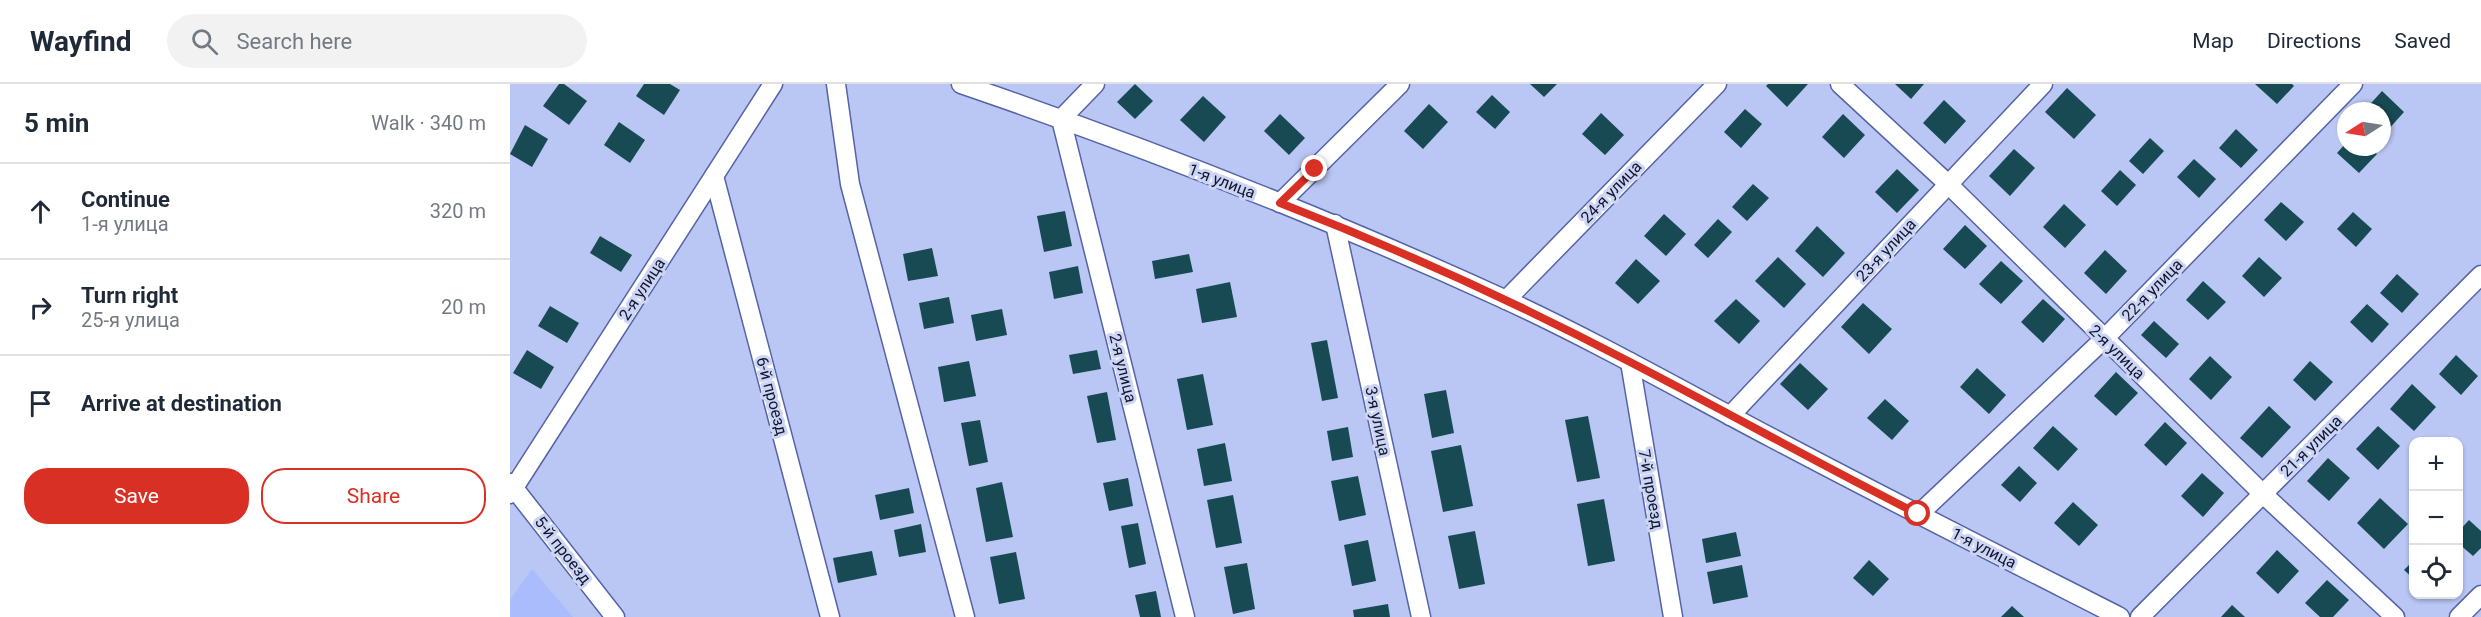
<!DOCTYPE html>
<html lang="en">
<head>
<meta charset="utf-8">
<style>
	:root { --surface:#fff; --page:#f2f2f3; --text:#1f2937; --muted:#747a83; --line:#e0e1e3; --accent:#d93025 }
	body { margin:0; font-family:Roboto,sans-serif; background:var(--page); color:var(--text) }
	.controls { position:absolute; right:18px; bottom:18px; display:grid; overflow:hidden; border-radius:12px; box-shadow:0 2px 4px #0004 }
	.controls button { width:54px; height:54px; display:grid; place-items:center; padding:0; border:0; border-bottom:2px solid var(--line); background:var(--surface); color:var(--text); font:30px sans-serif }
	.compass { position:absolute; left:1827px; top:18px; width:54px; height:54px; border-radius:50%; background:var(--surface); box-shadow:0 2px 4px #0004; rotate:258deg }
	.stop { position:absolute; width:18px; height:18px; margin:-14px; border:4px solid #d93025; border-radius:50%; background:#fff }
	.stop.end { background:#d93025; border-color:#fff; box-shadow:0 2px 6px #0008 }
	.list { margin:0; padding:0; list-style:none }
	h2 { display:flex; justify-content:space-between; align-items:center; height:78px; margin:0; padding:0 24px; font-size:26px }
	h2 small { font-size:20px; font-weight:400; color:var(--muted) }
	.list li { display:grid; grid-template-columns:39px 1fr auto; gap:18px; align-items:center; box-sizing:border-box; height:96px; padding:0 24px; border-top:2px solid var(--line) }
	.list b { display:block; font-size:22px; white-space:nowrap }
	.list p { margin:0; font-size:20px; white-space:nowrap; color:var(--muted) }
	.list em { font-size:20px; font-style:normal; color:var(--muted) }
	.actions { display:flex; gap:12px; padding:18px 24px }
	.actions a { flex:1; padding:14px 0; border:2px solid var(--accent); border-radius:24px; text-align:center; font-size:21px; color:var(--accent) }
	.actions .main { background:var(--accent); color:#fff }
	.icon { flex:none; width:33px; height:33px; fill:none; stroke:currentColor; stroke-width:2; stroke-linecap:round; stroke-linejoin:round }
	.map { position:relative; flex:none; width:1971px; height:533px; overflow:hidden }
	header { display:flex; align-items:center; gap:36px; box-sizing:border-box; height:84px; padding:0 30px; background:var(--surface); border-bottom:2px solid var(--line) }
	header strong { font-size:28px }
	nav { display:flex; gap:33px; margin-inline-start:auto; font-size:21px }
	.search { width:420px; height:54px; background:var(--page); display:flex; align-items:center; gap:15px; box-sizing:border-box; padding:0 21px; border-radius:33px; color:var(--muted); font-size:22px }
	main { display:flex }
	aside { flex:1; background:var(--surface) }
	.map>svg:first-child { display:block }
	.built { fill:#aabcfc }
	.building { fill:#184a54 }
	.lines { fill:none; stroke-linecap:round; stroke-linejoin:round }
	.minor-casing { stroke:#5464a7; stroke-width:21 }
	.minor { stroke:#fff; stroke-width:18 }
	.route { stroke:#d93025; stroke-width:8 }
	.labels { text-anchor:middle; dominant-baseline:central; stroke-width:6; stroke-linejoin:round; paint-order:stroke }
	.street-label { font-size:16px; fill:#101530; stroke:#ccd5f3 }
</style>
</head>
<body>
<header>
<strong>Wayfind</strong>
<div class="search"><svg class="icon" aria-label="search" viewBox="0 0 24 24"><circle cx="10" cy="10" r="6"/><path d="M15 15l6 6"/></svg>Search here</div>
<nav><a>Map</a><a>Directions</a><a>Saved</a></nav>
</header>
<main>
<aside>
<h2>5 min<small>Walk · 340 m</small></h2>
<ul class="list">
<li><svg class="icon" aria-label="ahead" viewBox="0 0 24 24"><path d="M12 20V5M6 11l6-6 6 6"/></svg><div><b>Continue</b><p>1-я улица</p></div><em>320 m</em></li>
<li><svg class="icon" aria-label="right" viewBox="0 0 24 24"><path d="M7 20v-9h11M14 6l5 5-5 5"/></svg><div><b>Turn right</b><p>25-я улица</p></div><em>20 m</em></li>
<li><svg class="icon" aria-label="arrive" viewBox="0 0 24 24"><path d="M6 21V4h12l-3 4 3 4H6"/></svg><div><b>Arrive at destination</b></div></li>
</ul>
<div class="actions"><a class="main">Save</a><a>Share</a></div>
</aside>
<div class="map">
<svg width="1971" height="533" viewBox="0 0 1971 533">
	<rect width="100%" height="100%" fill="#bac7f4"/>
	<path class="built" d="M22 485 63 533H0V516Z"/>
	<g class="building">
		<path d="M49 0H54L77 17 59 41 33 22Z"/>
		<path d="M134 0H160L170 6 154 31 126 12Z"/>
		<path d="M625 0 643 17 625 35 607 18Z"/>
		<path d="M1020 0H1047L1034 13Z"/>
		<path d="M1258 0H1298L1277 23 1256 2Z"/>
		<path d="M1385 0H1414L1401 15Z"/>
		<path d="M1745 0H1782L1784 2 1767 20Z"/>
		<path d="M1557 4 1586 31 1564 55 1535 28Z"/>
		<path d="M1872 7 1894 28 1877 47 1872 42V27H1854Z"/>
		<path d="M982 11 1000 28 985 45 966 28Z"/>
		<path d="M693 12 716 33 694 58 670 36Z"/>
		<path d="M1434 16 1456 37 1435 60 1413 39Z"/>
		<path d="M919 20 938 38 913 65 894 47Z"/>
		<path d="M1235 25 1252 40 1231 64 1214 48Z"/>
		<path d="M1091 29 1114 51 1095 71 1072 50Z"/>
		<path d="M770 30 795 54 779 71 754 47Z"/>
		<path d="M1333 30 1355 51 1334 74 1312 53Z"/>
		<path d="M109 38 135 56 120 79 94 61Z"/>
		<path d="M15 41 38 55 22 83 0 70Z"/>
		<path d="M1726 45 1748 66 1731 84 1709 64Z"/>
		<path d="M1640 54 1654 67 1633 90 1619 77Z"/>
		<path d="M1836 59V63H1859L1867 70 1849 89 1827 69Z"/>
		<path d="M1504 65 1525 84 1500 112 1479 92Z"/>
		<path d="M1684 75 1706 95 1689 114 1667 93Z"/>
		<path d="M1387 85 1409 106 1387 129 1365 108Z"/>
		<path d="M1610 86 1626 101 1607 122 1591 107Z"/>
		<path d="M1243 100 1259 114 1237 137 1222 123Z"/>
		<path d="M1771 118 1794 138 1776 157 1754 136Z"/>
		<path d="M1554 120 1576 141 1555 164 1533 143Z"/>
		<path d="M555 127 562 162 534 168 527 132Z"/>
		<path d="M1843 128 1862 145 1846 163 1827 145Z"/>
		<path d="M1154 130 1176 150 1156 172 1134 152Z"/>
		<path d="M1208 135 1222 148 1198 174 1184 161Z"/>
		<path d="M1455 141 1477 162 1455 185 1433 165Z"/>
		<path d="M1307 142 1335 169 1313 193 1285 167Z"/>
		<path d="M90 152 122 171 111 188 80 169Z"/>
		<path d="M422 164 428 192 398 197 393 170Z"/>
		<path d="M1595 166 1617 187 1596 210 1574 189Z"/>
		<path d="M679 170 683 188 645 195 642 177Z"/>
		<path d="M1268 173 1296 200 1274 224 1245 197Z"/>
		<path d="M1749 173 1772 194 1754 213 1732 192Z"/>
		<path d="M1126 175 1150 197 1128 220 1105 199Z"/>
		<path d="M1491 177 1513 197 1491 220 1469 200Z"/>
		<path d="M568 182 573 209 544 215 539 188Z"/>
		<path d="M1887 190 1909 210 1892 229 1870 209Z"/>
		<path d="M1693 197 1716 218 1698 236 1676 216Z"/>
		<path d="M720 198 727 233 692 239 686 205Z"/>
		<path d="M439 213 444 239 414 245 409 219Z"/>
		<path d="M1226 215 1250 237 1229 260 1204 237Z"/>
		<path d="M1533 215 1555 235 1533 259 1511 238Z"/>
		<path d="M1353 219 1382 245 1359 270 1331 243Z"/>
		<path d="M1857 220 1879 240 1862 259 1840 238Z"/>
		<path d="M40 222 69 239 57 259 28 242Z"/>
		<path d="M492 225 497 251 466 257 461 231Z"/>
		<path d="M1644 237 1669 260 1656 274 1631 251Z"/>
		<path d="M817 256 828 314 812 317 801 259Z"/>
		<path d="M17 266 44 283 31 305 3 289Z"/>
		<path d="M587 266 591 285 563 290 559 271Z"/>
		<path d="M1946 271 1968 292 1951 311 1929 290Z"/>
		<path d="M1700 272 1722 293 1701 316 1679 295Z"/>
		<path d="M459 277 466 312 434 318 428 283Z"/>
		<path d="M1800 277 1823 298 1805 317 1783 296Z"/>
		<path d="M1290 279 1318 305 1298 326 1270 300Z"/>
		<path d="M1467 284 1496 311 1479 330 1450 303Z"/>
		<path d="M1606 288 1628 309 1606 332 1584 312Z"/>
		<path d="M693 290 703 341 677 346 667 295Z"/>
		<path d="M1902 300 1926 323 1904 347 1880 325Z"/>
		<path d="M936 306 944 349 922 354 914 310Z"/>
		<path d="M597 308 606 356 587 359 577 312Z"/>
		<path d="M1375 315 1399 337 1382 356 1357 334Z"/>
		<path d="M1759 322 1781 343 1752 374 1730 354Z"/>
		<path d="M1078 332 1090 394 1067 398 1055 336Z"/>
		<path d="M470 336 478 378 459 382 451 339Z"/>
		<path d="M1655 338 1677 359 1656 382 1634 361Z"/>
		<path d="M1543 342 1568 365 1548 387 1523 364Z"/>
		<path d="M1868 342 1890 362 1868 386 1846 365Z"/>
		<path d="M838 343 843 373 822 377 817 347Z"/>
		<path d="M715 359 722 397 694 402 687 365Z"/>
		<path d="M951 361 963 422 933 428 921 367Z"/>
		<path d="M1818 374 1840 394 1819 417 1797 397Z"/>
		<path d="M1509 382 1527 399 1510 418 1491 401Z"/>
		<path d="M1692 389 1714 409 1693 433 1671 412Z"/>
		<path d="M848 392 856 431 829 437 821 397Z"/>
		<path d="M618 394 623 422 599 427 593 399Z"/>
		<path d="M492 398 503 453 476 458 466 404Z"/>
		<path d="M399 404 404 429 370 436 365 411Z"/>
		<path d="M723 411 732 459 706 464 697 416Z"/>
		<path d="M1870 414 1898 440 1874 465 1847 439Z"/>
		<path d="M1094 415 1105 477 1078 482 1067 420Z"/>
		<path d="M1563 418 1588 441 1569 462 1544 439Z"/>
		<path d="M1959 436 1971 447V464L1963 472 1948 459V448Z"/>
		<path d="M628 439 636 480 619 484 611 442Z"/>
		<path d="M411 440 416 468 389 473 384 446Z"/>
		<path d="M965 447 975 500 949 505 938 452Z"/>
		<path d="M1226 448 1231 472 1196 479 1192 455Z"/>
		<path d="M858 456 866 497 842 502 834 461Z"/>
		<path d="M1767 466 1789 487 1768 510 1746 489Z"/>
		<path d="M362 467 367 491 328 499 323 474Z"/>
		<path d="M506 468 515 515 489 520 480 473Z"/>
		<path d="M1359 476 1379 495 1363 512 1343 494Z"/>
		<path d="M1904 476V495L1894 486Z"/>
		<path d="M737 479 745 525 723 530 714 483Z"/>
		<path d="M1232 481 1238 513 1203 520 1197 488Z"/>
		<path d="M1817 496 1839 516 1823 533H1810L1795 519Z"/>
		<path d="M646 507 651 533H630L625 511Z"/>
		<path d="M878 520 880 533H844L843 526Z"/>
		<path d="M1722 521 1735 533H1711Z"/>
		<path d="M1502 522 1514 533H1491Z"/>
	</g>
	<g class="lines">
		<defs>
			<g id="minor">
				<path d="M326 0 340 100 455 533"/>
				<path d="M451 0C635 63 817 134 994 215 1085 257 1173 307 1262 354 1377 415 1494 474 1610 533"/>
				<path d="M585 0 551 35 675 533"/>
				<path d="M1330 0 1438 100 1753 410 1885 533"/>
				<path d="M204 92 320 533"/>
				<path d="M770 119 890 0"/>
				<path d="M825 140 911 533"/>
				<path d="M996 216 1207 0"/>
				<path d="M1120 278 1163 533"/>
				<path d="M1220 332 1533 0"/>
				<path d="M0 399 105 533"/>
				<path d="M0 410 263 0"/>
				<path d="M1409 430 1594 255 1843 0"/>
				<path d="M1630 533 1971 191"/>
				<path d="M1949 533 1971 511"/>
			</g>
		</defs>
		<use href="#minor" class="minor-casing"/>
		<use href="#minor" class="minor"/>
	</g>
	<g class="lines">
		<path class="route" d="M805 85 770 119C889 165 1007 219 1120 278 1217 328 1311 381 1408 430"/>
	</g>
	<g class="labels">
		<g class="street-label">
			<text transform="translate(712 97) rotate(21)">1-я улица</text>
			<text transform="translate(1101 108) rotate(-46)">24-я улица</text>
			<text transform="translate(1376 166) rotate(-47)">23-я улица</text>
			<text transform="translate(132 205) rotate(-57)">2-я улица</text>
			<text transform="translate(1642 206) rotate(-46)">22-я улица</text>
			<text transform="translate(1607 268) rotate(44)">2-я улица</text>
			<text transform="translate(613 284) rotate(76)">2-я улица</text>
			<text transform="translate(262 312) rotate(75)">6-й проезд</text>
			<text transform="translate(868 337) rotate(78)">3-я улица</text>
			<text transform="translate(1801 362) rotate(-45)">21-я улица</text>
			<text transform="translate(1141 405) rotate(80)">7-й проезд</text>
			<text transform="translate(1474 464) rotate(27)">1-я улица</text>
			<text transform="translate(53 466) rotate(52)">5-й проезд</text>
		</g>
	</g>
</svg>
<div class="controls">
<button>+</button>
<button>−</button>
<button><svg class="icon" aria-label="locate" viewBox="0 0 24 24"><circle cx="12" cy="12" r="6"/><path d="M12 2v4M12 18v4M2 12h4M18 12h4"/></svg></button>
</div>
<svg class="compass" viewBox="-18 -18 36 36"><path d="M0-13l5 13h-10z" fill="#e53935"/><path d="M0 13l5-13h-10z" fill="#747a83"/></svg>
<div class="stop" style="left:1408px;top:430px"></div>
<div class="stop end" style="left:805px;top:85px"></div>
</div>
</main>
</body>
</html>
